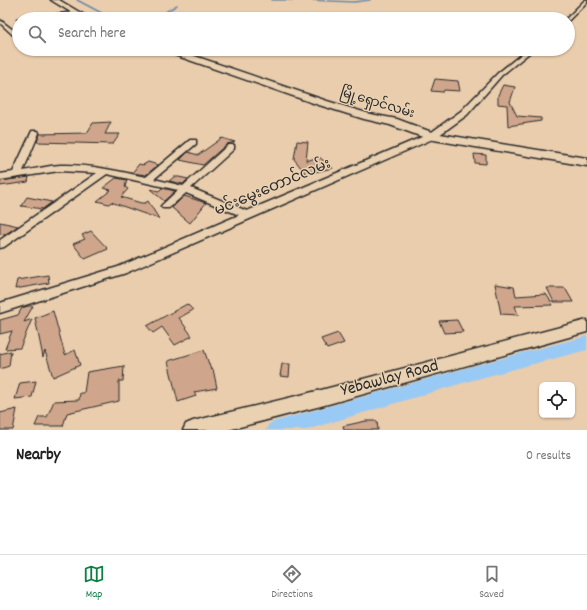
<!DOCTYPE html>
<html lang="en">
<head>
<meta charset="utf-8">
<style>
	:root { --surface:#fff; --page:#f2f2f2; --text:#222; --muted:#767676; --line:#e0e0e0; --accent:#0b8043 }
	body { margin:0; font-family:Dekko,"Noto Sans Myanmar",sans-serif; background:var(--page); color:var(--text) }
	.controls { position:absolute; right:12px; bottom:12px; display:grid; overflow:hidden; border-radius:6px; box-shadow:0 1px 3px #0004 }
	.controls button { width:36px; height:36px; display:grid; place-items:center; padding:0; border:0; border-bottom:1px solid var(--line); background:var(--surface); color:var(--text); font:20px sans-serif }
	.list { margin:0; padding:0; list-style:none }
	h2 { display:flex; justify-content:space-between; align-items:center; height:52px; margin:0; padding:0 16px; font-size:17px }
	h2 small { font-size:13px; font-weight:400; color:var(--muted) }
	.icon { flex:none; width:22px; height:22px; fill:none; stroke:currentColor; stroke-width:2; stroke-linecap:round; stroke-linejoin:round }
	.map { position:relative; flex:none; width:587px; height:430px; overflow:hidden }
	.search { position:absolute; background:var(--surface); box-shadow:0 1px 3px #0004; left:12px; right:12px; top:12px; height:44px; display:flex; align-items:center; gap:10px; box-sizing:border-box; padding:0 14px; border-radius:22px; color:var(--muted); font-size:15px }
	.sheet { height:124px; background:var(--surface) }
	nav { display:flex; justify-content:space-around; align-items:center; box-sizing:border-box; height:56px; border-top:1px solid var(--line); background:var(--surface); font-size:11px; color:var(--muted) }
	nav a { display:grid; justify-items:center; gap:2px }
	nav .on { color:var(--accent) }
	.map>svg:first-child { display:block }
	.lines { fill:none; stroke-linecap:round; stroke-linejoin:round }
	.stream { stroke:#6d8aa4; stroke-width:1.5 }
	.canal { fill:#99caf5; fill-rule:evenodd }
	.building { fill:#cfa68c; stroke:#2b2b2b }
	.minor-casing { stroke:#2b2b2b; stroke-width:3 }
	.tertiary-casing { stroke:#2b2b2b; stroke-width:3 }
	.primary-casing { stroke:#2b2b2b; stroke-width:3 }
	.minor { fill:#e9d1b1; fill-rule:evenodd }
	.tertiary { fill:#e9d1b1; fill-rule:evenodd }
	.primary { fill:#e9d1b1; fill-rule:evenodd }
	.labels { text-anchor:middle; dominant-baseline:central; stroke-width:3; stroke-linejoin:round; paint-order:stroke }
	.far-street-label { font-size:13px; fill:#2b2b2b; stroke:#e9d1b1 }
	.street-label { font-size:15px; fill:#2b2b2b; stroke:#e9d1b1 }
	.near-street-label { font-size:18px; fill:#2b2b2b; stroke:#e9d1b1 }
</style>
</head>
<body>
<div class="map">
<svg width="587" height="430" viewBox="0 0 587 430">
	<rect width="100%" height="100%" fill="#eacdad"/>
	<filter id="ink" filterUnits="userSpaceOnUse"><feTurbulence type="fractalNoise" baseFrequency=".025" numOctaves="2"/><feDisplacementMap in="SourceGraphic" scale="8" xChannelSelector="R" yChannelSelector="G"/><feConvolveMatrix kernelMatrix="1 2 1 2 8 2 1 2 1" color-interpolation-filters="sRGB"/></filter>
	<g filter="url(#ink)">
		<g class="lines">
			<g class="stream">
				<path d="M77 0 113 19"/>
				<path d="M272 0H301"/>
				<path d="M308 0 354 2 370 0"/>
				<path d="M64 16 69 19"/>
				<path d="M154 19 177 5"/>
			</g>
			<path class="canal" d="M587 336V350L473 380 306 430H266L269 424 276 421 473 366Z"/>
		</g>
		<g class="building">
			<path d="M435 79 458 81 460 91 444 90 443 92 431 91Z"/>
			<path d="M503 85 515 87 510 102 517 116 541 118V121L508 126 507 105 498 104V95Z"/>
			<path d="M111 122 105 134H120L113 144 37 142 40 134 87 133 93 123Z"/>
			<path d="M222 138 235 142 227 144 203 165 180 160 188 152 198 155Z"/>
			<path d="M297 141 308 142 306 161 319 157 333 168 306 174 294 159Z"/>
			<path d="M474 154 486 155V164L475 163Z"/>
			<path d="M148 162 158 165 146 175 132 173 139 164 143 165Z"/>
			<path d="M29 177 28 182 0 186V181Z"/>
			<path d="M174 177H179L188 179 183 184 169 181Z"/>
			<path d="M116 178 127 180 125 187 128 189 121 197 141 203H145L148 201 159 219 111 202 109 204 97 201 111 190 103 188Z"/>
			<path d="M162 188 175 191 164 201 150 189 159 191Z"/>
			<path d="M184 196 206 203 190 223 172 208Z"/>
			<path d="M27 197 52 202 43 209 21 206Z"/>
			<path d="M0 222 18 226 4 235 0 234Z"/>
			<path d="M91 231 108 249 85 259 73 244 85 239 82 235Z"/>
			<path d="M48 275 49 283 15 289 17 280Z"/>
			<path d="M495 284 514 287 516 296 546 294 553 305 515 306 518 315 501 314Z"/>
			<path d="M547 288H565L573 302H554Z"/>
			<path d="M187 304 193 310 179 318 192 336 175 345 162 327 153 333 147 326Z"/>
			<path d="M28 306H33L24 322 32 319 20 348 5 349 12 331 0 334V320L18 315 22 308Z"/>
			<path d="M53 311 65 355 75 350 80 365 53 377 45 351 43 357 35 318Z"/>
			<path d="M457 320 463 332 444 333 439 321Z"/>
			<path d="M338 333 344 343 327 349 321 339Z"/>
			<path d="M204 350 211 370 213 369 217 388 194 392 196 396 178 402 168 361Z"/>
			<path d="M11 351 9 366 0 369V354Z"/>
			<path d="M282 364H290L289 377 280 376Z"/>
			<path d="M124 366 123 381H119V401L67 413 63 426H35L39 417H47L54 401 79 400 80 393H84L87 372Z"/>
			<path d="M36 381 32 397 15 399 20 383Z"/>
			<path d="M17 409 13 430H0V413Z"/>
			<path d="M366 421H377L378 430H344L343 426Z"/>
		</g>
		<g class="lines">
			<defs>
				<g id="minor">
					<path d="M585 0H587V2L568 21V19H566Z"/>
					<path d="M75 12 77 14 19 19V20L17 19Z"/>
					<path d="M0 20 17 33V35H13L0 23Z"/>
					<path d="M528 49H534L502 75 467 115 435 138 126 273 0 313V303L118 267 239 215 186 193 169 208H163L161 206 163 204 178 190 107 174 4 247 0 248V240L97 173 59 171 0 180V174L13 172 32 131H38L39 133 23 171C35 169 47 166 60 165 89 164 117 171 146 177L190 140H196V144L154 179 183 186 228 145H234V149L191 188 247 211 429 134 461 111 498 73Z"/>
				</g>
				<path id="tertiary" d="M587 320V332L321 406 228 430H183L186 424 193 421 321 390Z"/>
				<g id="primary">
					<path d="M51 0H59L91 19H82Z"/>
					<path d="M162 49H174L327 101 370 114 397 119 434 133 587 158V166L428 139 390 125 364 119 319 105 163 51Z"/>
				</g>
			</defs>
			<use href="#minor" class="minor-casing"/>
			<use href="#tertiary" class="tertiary-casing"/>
			<use href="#primary" class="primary-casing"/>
			<use href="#minor" class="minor"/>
			<use href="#tertiary" class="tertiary"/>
			<use href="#primary" class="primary"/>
		</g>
	</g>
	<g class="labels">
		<g class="far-street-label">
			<text transform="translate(377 104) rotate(17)">မြို့ရှောင်လမ်း</text>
		</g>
		<g class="street-label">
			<text transform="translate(273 188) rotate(-23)">မင်းမွေးတောင်လမ်း</text>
		</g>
		<g class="near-street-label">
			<text transform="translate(390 379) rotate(-15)">Yebawlay Road</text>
		</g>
	</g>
</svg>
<div class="controls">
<button><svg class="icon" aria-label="locate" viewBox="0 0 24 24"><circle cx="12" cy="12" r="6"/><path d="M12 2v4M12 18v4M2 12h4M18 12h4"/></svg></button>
</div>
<div class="search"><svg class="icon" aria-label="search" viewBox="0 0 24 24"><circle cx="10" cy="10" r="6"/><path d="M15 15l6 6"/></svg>Search here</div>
</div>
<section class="sheet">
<h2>Nearby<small>0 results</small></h2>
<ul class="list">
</ul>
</section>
<nav>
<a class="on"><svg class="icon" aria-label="map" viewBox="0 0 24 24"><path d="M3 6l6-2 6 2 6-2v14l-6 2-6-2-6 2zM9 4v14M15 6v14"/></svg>Map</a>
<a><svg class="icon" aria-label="directions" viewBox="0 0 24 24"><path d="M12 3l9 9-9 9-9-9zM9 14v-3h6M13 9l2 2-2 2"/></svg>Directions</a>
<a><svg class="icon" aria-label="saved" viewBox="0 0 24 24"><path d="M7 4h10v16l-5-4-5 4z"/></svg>Saved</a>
</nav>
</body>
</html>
